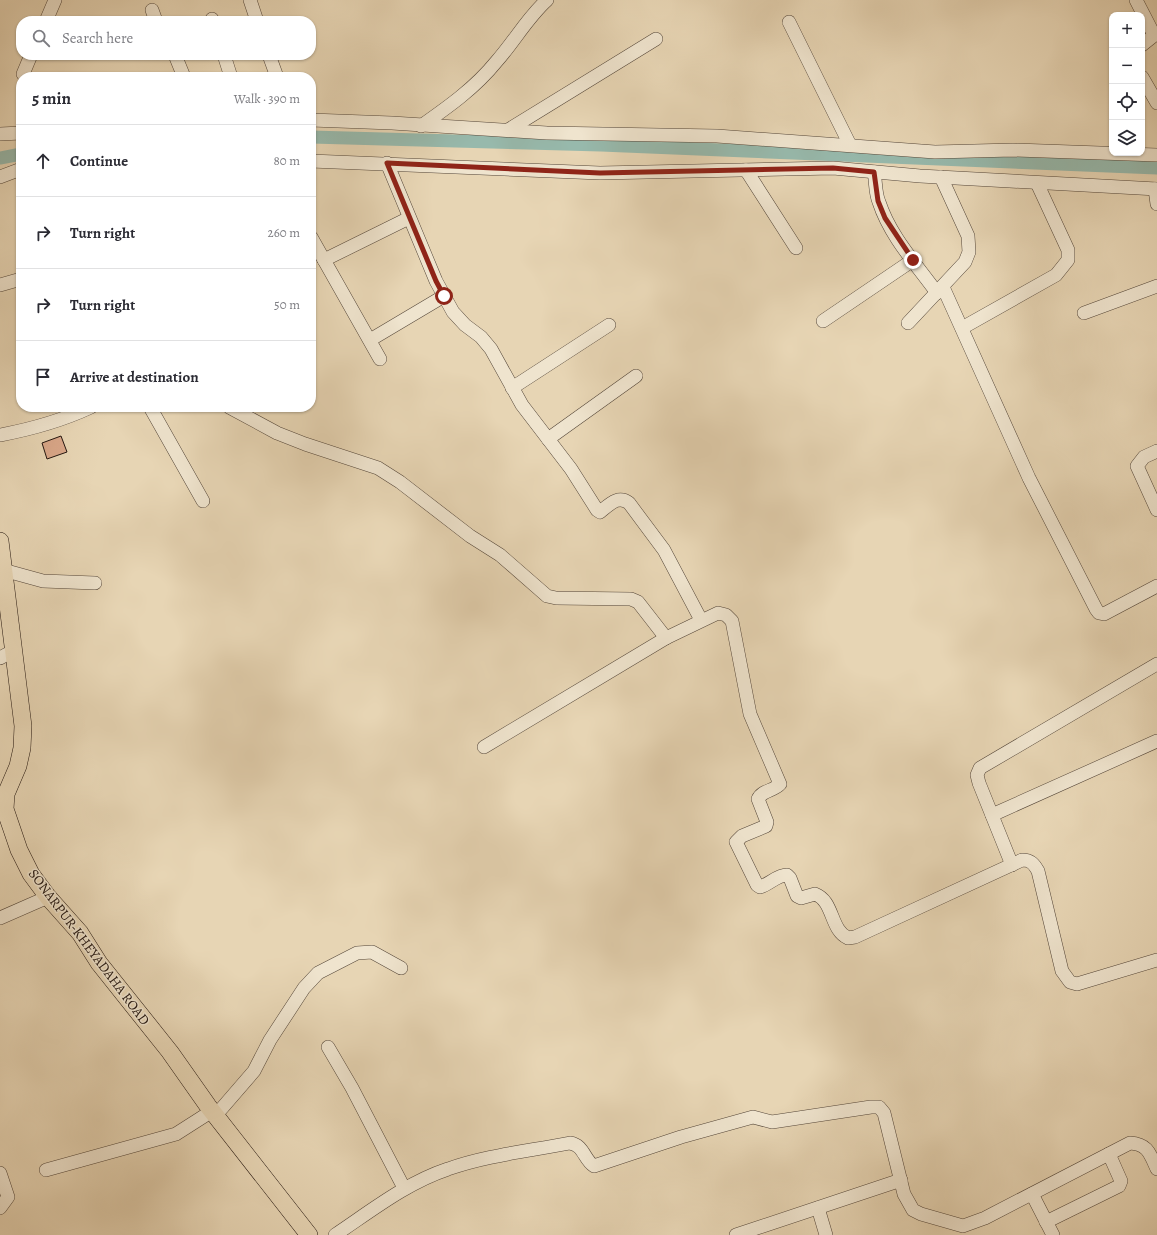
<!DOCTYPE html>
<html lang="en">
<head>
<meta charset="utf-8">
<style>
	:root { --surface:#fff; --page:#f7f7f7; --text:#2b2b33; --muted:#7c7c81; --line:#e1e1e2 }
	body { margin:0; font-family:Alegreya,serif; background:var(--page); color:var(--text) }
	.controls { position:absolute; right:12px; top:12px; display:grid; overflow:hidden; border-radius:8px; box-shadow:0 1px 3px #0004 }
	.controls button { width:36px; height:36px; display:grid; place-items:center; padding:0; border:0; border-bottom:1px solid var(--line); background:var(--surface); color:var(--text); font:20px sans-serif }
	.stop { position:absolute; width:12px; height:12px; margin:-9px; border:3px solid #8f2418; border-radius:50%; background:#fff }
	.stop.end { background:#8f2418; border-color:#fff; box-shadow:0 1px 4px #0008 }
	.list { margin:0; padding:0; list-style:none }
	h2 { display:flex; justify-content:space-between; align-items:center; height:52px; margin:0; padding:0 16px; font-size:17px }
	h2 small { font-size:13px; font-weight:400; color:var(--muted) }
	.list li { display:grid; grid-template-columns:26px 1fr auto; gap:12px; align-items:center; box-sizing:border-box; height:72px; padding:0 16px; border-top:1px solid var(--line) }
	.list b { display:block; font-size:15px; white-space:nowrap }
	.list em { font-size:13px; font-style:normal; color:var(--muted) }
	.icon { flex:none; width:22px; height:22px; fill:none; stroke:currentColor; stroke-width:2; stroke-linecap:round; stroke-linejoin:round }
	.map { position:relative; flex:none; width:1157px; height:1235px; overflow:hidden }
	.search { position:absolute; background:var(--surface); box-shadow:0 1px 3px #0004; left:16px; top:16px; width:300px; height:44px; display:flex; align-items:center; gap:10px; box-sizing:border-box; padding:0 14px; border-radius:16px; color:var(--muted); font-size:15px }
	.panel { position:absolute; background:var(--surface); box-shadow:0 1px 3px #0004; left:16px; top:72px; width:300px; height:340px; border-radius:16px }
	.map>svg:first-child { display:block }
	.lines { fill:none; stroke-linecap:round; stroke-linejoin:round }
	.canal { stroke:#97b9ac; stroke-width:13 }
	.building { fill:#d9a789; stroke:#231610 }
	.minor-casing { stroke:#544639; stroke-width:14 }
	.major-casing { stroke:#231610; stroke-width:18 }
	.minor { stroke:#efe4ce; stroke-width:13 }
	.major { stroke:#e7d5b4; stroke-width:17 }
	.route { stroke:#8f2418; stroke-width:5 }
	.labels { text-anchor:middle; dominant-baseline:central; stroke-width:3; stroke-linejoin:round; paint-order:stroke }
	.street-label { font-size:14px; fill:#231610; stroke:#efe4ce }
</style>
</head>
<body>
<div class="map">
<svg width="1157" height="1235" viewBox="0 0 1157 1235">
	<rect width="100%" height="100%" fill="#e7d5b4"/>
	<filter id="stains"><feTurbulence type="fractalNoise" baseFrequency=".005" numOctaves="4"/><feColorMatrix values="0 0 0 0 .2 0 0 0 0 .09 0 0 0 0 .02 0 0 0 .5 -.17"/></filter>
	<radialGradient id="worn" r=".72"><stop offset=".6" stop-color="#630" stop-opacity="0"/><stop offset="1" stop-color="#630" stop-opacity=".3"/></radialGradient>
	<g class="lines">
		<g class="canal">
			<path d="M311 137 601 145 1157 168"/>
			<path d="M0 158 21 154"/>
		</g>
	</g>
	<path class="building" d="M61 436 67 452 47 459 42 443Z"/>
	<g class="lines">
		<defs>
			<g id="minor">
				<path d="M250 0 257 21"/>
				<path d="M1136 0 1153 33 1152 37 1142 45"/>
				<path d="M152 10 156 21"/>
				<path d="M212 19V21"/>
				<path d="M46 21 55 0"/>
				<path d="M789 22 850 145"/>
				<path d="M175 55 184 77"/>
				<path d="M224 55 231 77"/>
				<path d="M269 55 277 77"/>
				<path d="M23 74 31 55"/>
				<path d="M1142 77 1157 103"/>
				<path d="M311 120 392 123 547 133 717 136 935 152 1013 150 1157 155"/>
				<path d="M421 126C448 107 475 88 496 62 514 42 527 18 547 0"/>
				<path d="M508 130 656 39"/>
				<path d="M0 134 21 133"/>
				<path d="M311 161 600 173 833 168 920 176 1157 189"/>
				<path d="M387 163 436 281 453 312 465 325 481 337 491 349 522 405 571 469 597 510 600 512C610 504 618 495 629 503L664 550 701 620"/>
				<path d="M746 170 796 248"/>
				<path d="M874 172C876 182 875 193 879 202 890 236 916 264 937 293"/>
				<path d="M0 177 21 169"/>
				<path d="M1155 189 1157 204"/>
				<path d="M311 237 380 359"/>
				<path d="M324 260 409 218"/>
				<path d="M0 285 21 279"/>
				<path d="M943 287 1029 478 1096 609 1099 613 1104 614 1157 586"/>
				<path d="M1084 313 1157 286"/>
				<path d="M823 321 913 260"/>
				<path d="M908 323 965 262 969 252 968 236 941 177"/>
				<path d="M962 328 1056 275 1068 260V250L1037 183"/>
				<path d="M370 340 444 296"/>
				<path d="M512 388 609 325"/>
				<path d="M150 407 203 501"/>
				<path d="M229 407 277 433 305 444 378 468 400 482 470 536 500 555 547 596 556 598 631 599 638 602 666 638 718 613 726 615 732 621 750 714 780 784C774 791 762 790 758 799L767 822 766 826 742 836 736 842 757 885 760 887C770 884 777 875 787 875L790 878 797 896 801 898 815 894C834 901 830 930 848 938L855 937 1022 860C1031 860 1034 864 1038 871L1062 971 1070 982 1077 984 1157 960"/>
				<path d="M0 435C32 429 61 421 91 407"/>
				<path d="M548 439 636 376"/>
				<path d="M1157 510 1137 466 1144 457 1157 451"/>
				<path d="M3 570 43 581 95 583"/>
				<path d="M0 658 13 651"/>
				<path d="M484 747 666 638"/>
				<path d="M992 815 1157 741"/>
				<path d="M1012 865 979 783 977 775 980 768 1157 664"/>
				<path d="M0 918 48 897"/>
				<path d="M328 1047 352 1088 404 1188"/>
				<path d="M216 1115 254 1071 270 1040 304 988 318 973 357 953 372 952 401 968"/>
				<path d="M46 1170 176 1134 212 1111"/>
				<path d="M0 1173 8 1197 0 1208"/>
				<path d="M1032 1194 1053 1235"/>
				<path d="M818 1208 826 1235"/>
				<path d="M1046 1222 1119 1186 1121 1181 1109 1154"/>
				<path d="M335 1235C371 1211 406 1183 448 1169 487 1155 530 1151 570 1143 584 1145 584 1160 594 1166L681 1137 753 1117 772 1122 871 1107H879L884 1113 904 1194 913 1210 921 1214 963 1226 985 1218 1130 1143C1148 1144 1150 1154 1157 1169"/>
				<path d="M736 1235 901 1180"/>
			</g>
			<path id="major" d="M0 541 23 726 22 748 18 766 6 794 5 809 19 850 31 874 48 897 80 933 99 963 170 1052 208 1106 309 1235"/>
		</defs>
		<use href="#minor" class="minor-casing"/>
		<use href="#major" class="major-casing"/>
		<use href="#minor" class="minor"/>
		<use href="#major" class="major"/>
	</g>
	<g class="lines">
		<path class="route" d="M444 296 436 281 387 163 600 173 833 168 874 172 878 201 885 218 913 260"/>
	</g>
	<g class="labels">
		<g class="street-label">
			<text transform="translate(89 947) rotate(53)">SONARPUR-KHEYADAHA ROAD</text>
		</g>
	</g>
	<rect width="100%" height="100%" filter="url(#stains)"/>
	<rect width="100%" height="100%" fill="url(#worn)"/>
</svg>
<div class="controls">
<button>+</button>
<button>−</button>
<button><svg class="icon" aria-label="locate" viewBox="0 0 24 24"><circle cx="12" cy="12" r="6"/><path d="M12 2v4M12 18v4M2 12h4M18 12h4"/></svg></button>
<button><svg class="icon" aria-label="layers" viewBox="0 0 24 24"><path d="M12 4l9 5-9 5-9-5zM3 14l9 5 9-5"/></svg></button>
</div>
<div class="stop" style="left:444px;top:296px"></div>
<div class="stop end" style="left:913px;top:260px"></div>
<div class="search"><svg class="icon" aria-label="search" viewBox="0 0 24 24"><circle cx="10" cy="10" r="6"/><path d="M15 15l6 6"/></svg>Search here</div>
<section class="panel">
<h2>5 min<small>Walk · 390 m</small></h2>
<ul class="list">
<li><svg class="icon" aria-label="ahead" viewBox="0 0 24 24"><path d="M12 20V5M6 11l6-6 6 6"/></svg><div><b>Continue</b></div><em>80 m</em></li>
<li><svg class="icon" aria-label="right" viewBox="0 0 24 24"><path d="M7 20v-9h11M14 6l5 5-5 5"/></svg><div><b>Turn right</b></div><em>260 m</em></li>
<li><svg class="icon" aria-label="right" viewBox="0 0 24 24"><path d="M7 20v-9h11M14 6l5 5-5 5"/></svg><div><b>Turn right</b></div><em>50 m</em></li>
<li><svg class="icon" aria-label="arrive" viewBox="0 0 24 24"><path d="M6 21V4h12l-3 4 3 4H6"/></svg><div><b>Arrive at destination</b></div></li>
</ul>
</section>
</div>
</body>
</html>
